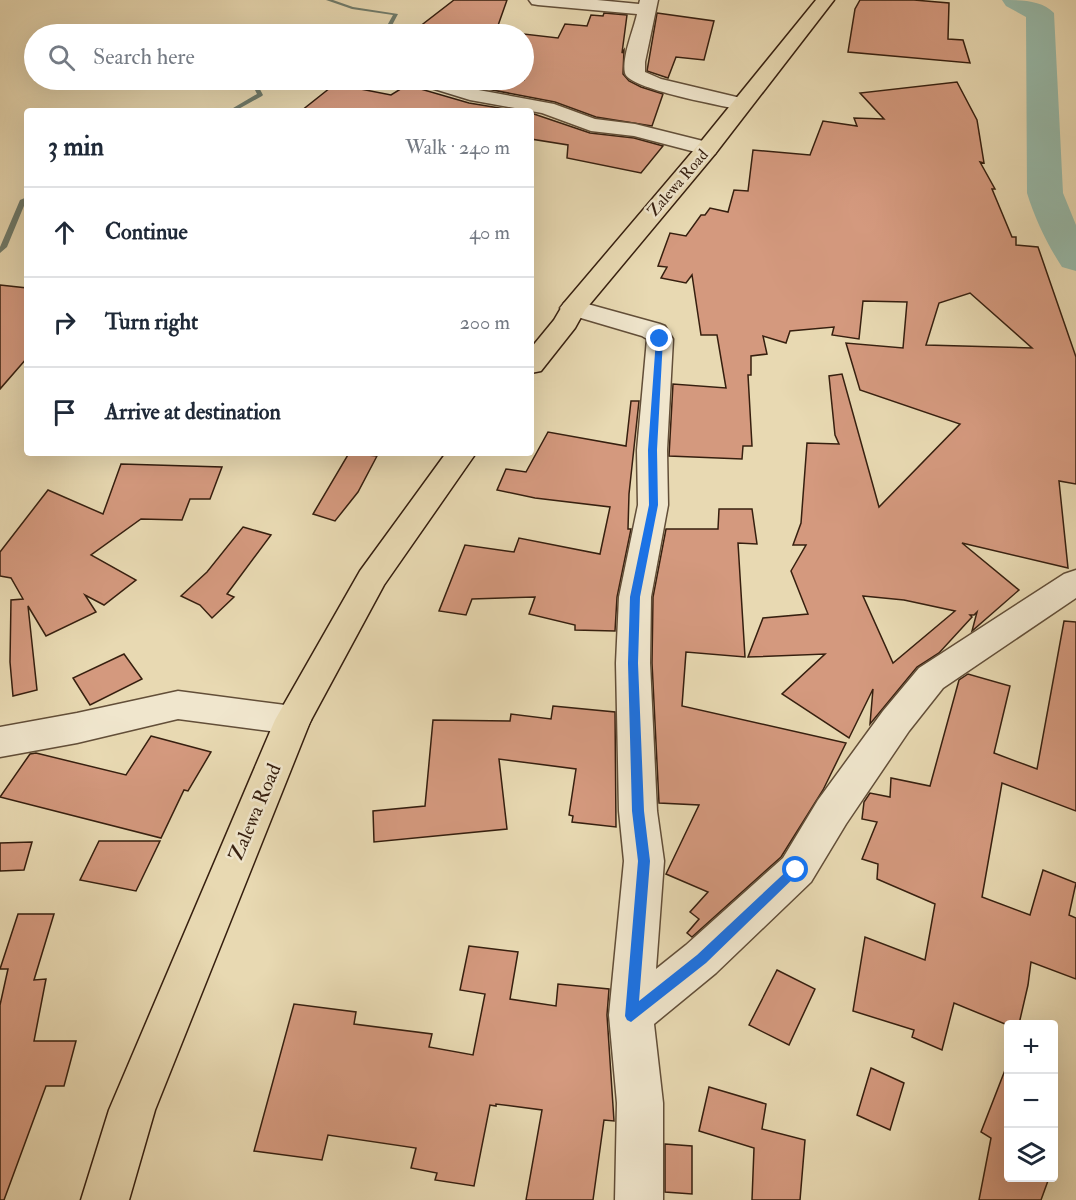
<!DOCTYPE html>
<html lang="en">
<head>
<meta charset="utf-8">
<style>
	:root { --surface:#fff; --page:#f2f2f3; --text:#1f2937; --muted:#747a83; --line:#e0e1e3 }
	body { margin:0; font-family:"IM FELL Double Pica",serif; background:var(--page); color:var(--text) }
	.controls { position:absolute; right:18px; bottom:18px; display:grid; overflow:hidden; border-radius:6px; box-shadow:0 6px 24px #0002 }
	.controls button { width:54px; height:54px; display:grid; place-items:center; padding:0; border:0; border-bottom:2px solid var(--line); background:var(--surface); color:var(--text); font:30px sans-serif }
	.stop { position:absolute; width:18px; height:18px; margin:-14px; border:4px solid #1a73e8; border-radius:50%; background:#fff }
	.stop.end { background:#1a73e8; border-color:#fff; box-shadow:0 2px 6px #0008 }
	.list { margin:0; padding:0; list-style:none }
	h2 { display:flex; justify-content:space-between; align-items:center; height:78px; margin:0; padding:0 24px; font-size:26px }
	h2 small { font-size:20px; font-weight:400; color:var(--muted) }
	.list li { display:grid; grid-template-columns:39px 1fr auto; gap:18px; align-items:center; box-sizing:border-box; height:90px; padding:0 24px; border-top:2px solid var(--line) }
	.list b { display:block; font-size:22px; white-space:nowrap }
	.list em { font-size:20px; font-style:normal; color:var(--muted) }
	.icon { flex:none; width:33px; height:33px; fill:none; stroke:currentColor; stroke-width:2; stroke-linecap:round; stroke-linejoin:round }
	.map { position:relative; flex:none; width:1076px; height:1200px; overflow:hidden }
	.search { position:absolute; background:var(--surface); box-shadow:0 6px 24px #0002; left:24px; top:24px; width:510px; height:66px; display:flex; align-items:center; gap:15px; box-sizing:border-box; padding:0 21px; border-radius:33px; color:var(--muted); font-size:22px }
	.panel { position:absolute; background:var(--surface); box-shadow:0 6px 24px #0002; left:24px; top:108px; width:510px; height:348px; border-radius:6px }
	.map>svg:first-child { display:block }
	.lines { fill:none; stroke-linecap:round; stroke-linejoin:round }
	.stream { fill:#707c6c; fill-rule:evenodd }
	.river { fill:#97baaa; fill-rule:evenodd }
	.building { fill:#d4997e; stroke:#361f0f; stroke-width:1.5; fill-rule:evenodd }
	.minor-casing { stroke:#624e38; stroke-width:3 }
	.highway-casing { stroke:#361f0f; stroke-width:3 }
	.minor { fill:#f0e6cd; fill-rule:evenodd }
	.highway { fill:#e8d9b2; fill-rule:evenodd }
	.route { fill:#1a73e8 }
	.labels { text-anchor:middle; dominant-baseline:central; stroke-width:5; stroke-linejoin:round; paint-order:stroke }
	.far-street-label { font-size:16px; fill:#361f0f; stroke:#f0e6cd }
	.street-label { font-size:20px; fill:#361f0f; stroke:#f0e6cd }
</style>
</head>
<body>
<div class="map">
<svg width="1076" height="1200" viewBox="0 0 1076 1200">
	<rect width="100%" height="100%" fill="#e8d9b2"/>
	<filter id="stains"><feTurbulence type="fractalNoise" baseFrequency=".00333" numOctaves="4"/><feColorMatrix values="0 0 0 0 .2 0 0 0 0 .09 0 0 0 0 .02 0 0 0 .5 -.17"/></filter>
	<radialGradient id="worn" r=".72"><stop offset=".6" stop-color="#630" stop-opacity="0"/><stop offset="1" stop-color="#630" stop-opacity=".3"/></radialGradient>
	<g class="lines">
		<g class="stream">
			<path d="M326 0H333L353 7 398 14 388 33 365 34 367 32 384 31 393 15 352 9Z"/>
			<path d="M250 80H255L263 95 262 96 235 111H228L257 94Z"/>
			<path d="M27 197V201H26L7 247 0 253V247L20 200Z"/>
		</g>
		<path class="river" d="M1002 0C1021 0 1042 0 1054 13L1063 193 1076 225V271L1062 267C1047 244 1035 219 1027 193L1026 17 1006 6Z"/>
	</g>
	<g class="building">
		<path d="M454 0H507L495 34H410Z"/>
		<path d="M860 0H914L949 3 948 39 963 40 970 63 848 52 855 9Z"/>
		<path d="M604 13 627 15 622 53 624 50 623 74 629 81 641 87 663 94 652 126 596 117 555 102 482 88 489 80H524V34L558 38 565 24 587 26 591 15 603 16Z"/>
		<path d="M657 13 714 21 704 60 676 57 668 78 647 71Z"/>
		<path d="M957 82 977 120 984 163 980 162 995 189H992L1012 237H1016V245L1038 247 1076 357V484L1059 481 1068 568 962 543 1019 590 972 631 977 612 974 615H970L972 617 939 653 917 667 870 724 873 689 849 738 782 694 825 654 748 657 763 618 808 614 791 571 806 545H793L801 523 807 443 839 444 835 435 829 376 842 374 879 507 960 424 860 390 846 343 903 348 907 302 863 301 859 339 832 335 834 327 790 331 786 343 763 336 767 354 751 356V375H748L752 446H743L742 459 669 456 673 384 726 388 717 335H701L692 275 686 283 661 278 667 267 658 266 670 233 686 236 701 215H705L710 208 728 212 734 190 748 191 753 150 810 155 823 121 857 126 854 118 884 119 860 93ZM970 293 1032 348 926 345 939 303ZM863 596 904 600 955 611 893 663Z"/>
		<path d="M335 84 391 95 407 85 469 103 518 111H301Z"/>
		<path d="M531 113 590 133 634 138 663 146 641 173 567 158 568 145 531 139Z"/>
		<path d="M0 285 27 288V358L0 389Z"/>
		<path d="M631 401H639L629 494 628 529H631L617 597 615 631 575 630V625L529 614 535 597 472 599 466 615 439 611 465 545 514 552 519 538 600 554 610 507 535 498 497 490 506 469 526 472 548 432 626 446Z"/>
		<path d="M349 453 377 456 358 492 335 521 313 514Z"/>
		<path d="M121 464 222 467 210 499H190L182 520 141 519 91 555 136 580 104 605 85 595 96 612 46 636 28 606 37 690 13 696 10 662 11 600 23 599 11 578 0 576V552L48 490 103 514Z"/>
		<path d="M719 509H752L757 544 738 543 745 657 686 652 682 706 846 743 823 790 781 857 692 937 687 933 699 919 690 912 708 892 666 874 699 805 659 803 652 663 653 597 666 529H718Z"/>
		<path d="M243 527 271 535 227 594 234 597 212 618 200 605 181 596 207 572Z"/>
		<path d="M1064 621 1076 622V811L1002 783 982 897 1030 915 1043 870 1076 883 1069 915 1076 918V979L1031 962 1028 985 1019 1024H1005L954 1003 942 1050 912 1037 914 1030 853 1011 865 937 925 960 935 904 877 879 878 864 862 859 877 822 862 819 864 802 870 793 890 797 891 778 930 786 959 680 968 674 1010 686 994 753 1037 769Z"/>
		<path d="M124 654 142 679 90 705 73 678Z"/>
		<path d="M553 706 615 712 616 827 572 822 573 816 569 815 576 769 499 759 507 829 374 842 373 811 425 806 433 720 510 721 511 714 551 719Z"/>
		<path d="M151 736 211 752 188 791 184 790 161 838 0 797 30 754 36 753 126 775Z"/>
		<path d="M99 841H160L136 891 80 880Z"/>
		<path d="M32 842 24 870 0 871V843Z"/>
		<path d="M18 914H54L34 980 46 979 34 1041H76L64 1086H46L4 1200H0V1005L8 969H0Z"/>
		<path d="M469 946 518 952 510 999 556 1006 558 984 609 989 607 1015 614 1121 604 1120 593 1200H526L542 1110 496 1104V1106L490 1105 474 1186 435 1180 437 1173 411 1168 416 1148 328 1135 322 1160 254 1151 294 1004 356 1012 354 1024 432 1034 429 1047 473 1055 485 994 460 990Z"/>
		<path d="M777 970 815 989 789 1045 749 1025Z"/>
		<path d="M1007 1065H1008V1178H1049L1041 1200H979L991 1138 981 1132Z"/>
		<path d="M871 1068 904 1083 890 1130 857 1115Z"/>
		<path d="M709 1087 766 1104 762 1129 805 1140 800 1200H752L754 1148 699 1131Z"/>
		<path d="M665 1144 692 1146V1194L665 1192Z"/>
	</g>
	<g class="lines">
		<defs>
			<g id="minor">
				<path d="M529 0H597L639 4 640 0H658L645 62V72L661 79 749 100 752 104 749 108 742 110C724 106 628 89 625 73 622 56 633 32 637 14L538 5 532 4Z"/>
				<path d="M415 80H444L473 89 554 104 595 119 635 124 715 144 718 149 715 154 707 155 634 136 591 131 542 113 470 100 418 84Z"/>
				<path d="M573 300 660 324 665 326 673 339 667 450 668 505 651 597 650 663 657 811 664 861 656 969 686 945 783 858 818 800 883 711 919 668 1064 574 1076 570V598L943 688 909 731 846 824 811 882 716 973 654 1024 663 1103V1200H615L617 1103 609 1015 624 861 619 811 616 663 619 597 638 505 637 450 647 339 642 336 564 313 560 308 564 303Z"/>
				<path d="M178 691 293 706 306 710 311 720 306 730 293 734 178 719 77 743 0 757V727L77 713Z"/>
			</g>
			<g id="highway">
				<path d="M816 0H834L715 154 585 310 575 328 541 371 531 373V348L554 320 564 303 699 144Z"/>
				<path d="M446 453H476L384 585 310 722 155 1110 129 1200H81L109 1110 275 720 360 571Z"/>
			</g>
		</defs>
		<use href="#minor" class="minor-casing"/>
		<use href="#highway" class="highway-casing"/>
		<use href="#minor" class="minor"/>
		<use href="#highway" class="highway"/>
	</g>
	<path class="route" d="M660 337 663 339 657 450 658 505 640 597 638 663 644 811 650 861 639 1001 697 955 792 866H801L802 870 706 963 631 1022 627 1020 625 1016 638 861 632 811 628 663 630 597 649 505 648 450 656 339Z"/>
	<g class="labels">
		<g class="far-street-label">
			<text transform="translate(678 183) rotate(-49)">Zalewa Road</text>
		</g>
		<g class="street-label">
			<text transform="translate(255 812) rotate(-67)">Zalewa Road</text>
		</g>
	</g>
	<rect width="100%" height="100%" filter="url(#stains)"/>
	<rect width="100%" height="100%" fill="url(#worn)"/>
</svg>
<div class="controls">
<button>+</button>
<button>−</button>
<button><svg class="icon" aria-label="layers" viewBox="0 0 24 24"><path d="M12 4l9 5-9 5-9-5zM3 14l9 5 9-5"/></svg></button>
</div>
<div class="stop" style="left:796px;top:870px"></div>
<div class="stop end" style="left:660px;top:339px"></div>
<div class="search"><svg class="icon" aria-label="search" viewBox="0 0 24 24"><circle cx="10" cy="10" r="6"/><path d="M15 15l6 6"/></svg>Search here</div>
<section class="panel">
<h2>3 min<small>Walk · 240 m</small></h2>
<ul class="list">
<li><svg class="icon" aria-label="ahead" viewBox="0 0 24 24"><path d="M12 20V5M6 11l6-6 6 6"/></svg><div><b>Continue</b></div><em>40 m</em></li>
<li><svg class="icon" aria-label="right" viewBox="0 0 24 24"><path d="M7 20v-9h11M14 6l5 5-5 5"/></svg><div><b>Turn right</b></div><em>200 m</em></li>
<li><svg class="icon" aria-label="arrive" viewBox="0 0 24 24"><path d="M6 21V4h12l-3 4 3 4H6"/></svg><div><b>Arrive at destination</b></div></li>
</ul>
</section>
</div>
</body>
</html>
